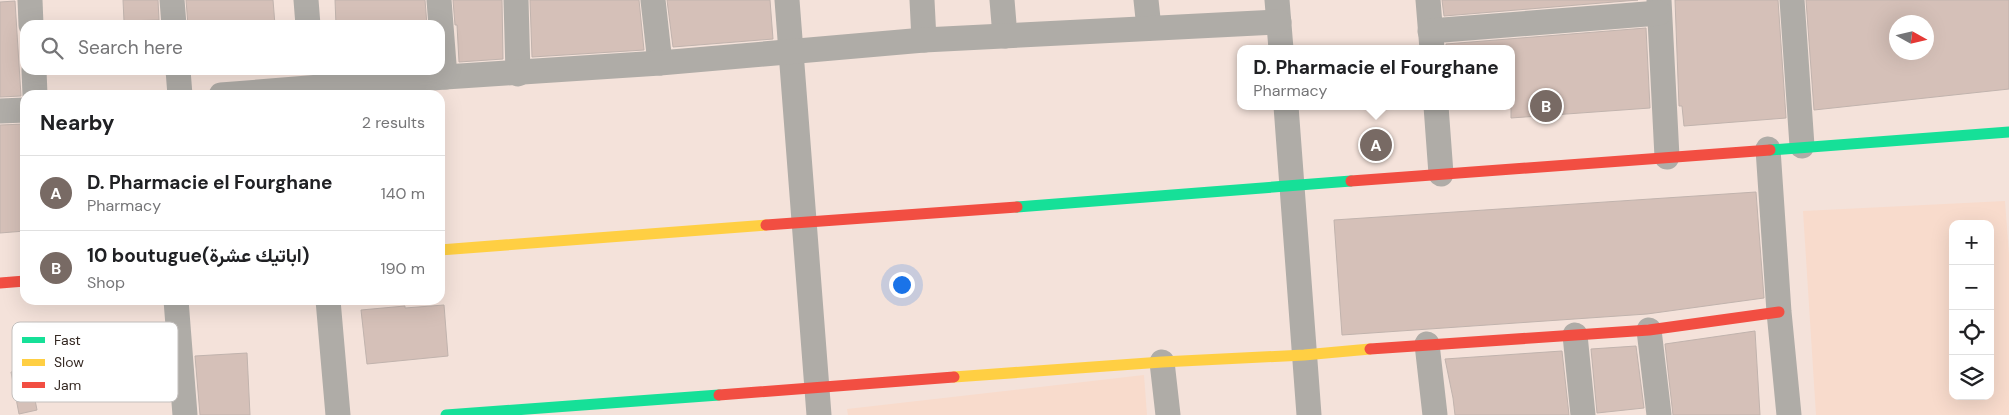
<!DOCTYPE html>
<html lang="en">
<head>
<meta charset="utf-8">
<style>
	:root { --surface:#fff; --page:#f2f2f2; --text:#202124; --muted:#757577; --line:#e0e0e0; --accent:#786a64 }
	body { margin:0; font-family:"DM Sans",Vazirmatn,sans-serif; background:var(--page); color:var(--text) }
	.controls { position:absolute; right:15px; bottom:15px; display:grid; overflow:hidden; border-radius:10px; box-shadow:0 5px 20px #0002 }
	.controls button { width:45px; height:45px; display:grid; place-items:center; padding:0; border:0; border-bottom:1px solid var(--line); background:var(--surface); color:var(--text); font:25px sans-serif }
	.compass { position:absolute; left:1889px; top:15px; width:45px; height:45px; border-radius:50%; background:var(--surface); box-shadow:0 5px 20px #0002; rotate:98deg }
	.you { position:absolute; left:901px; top:284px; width:18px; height:18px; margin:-12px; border:4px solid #fff; border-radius:50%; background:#1a73e8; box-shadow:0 0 0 8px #1a73e833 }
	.badge { display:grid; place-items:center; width:32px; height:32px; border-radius:50%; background:var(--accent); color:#fff; font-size:16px; font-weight:700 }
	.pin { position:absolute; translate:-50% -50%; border:2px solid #fff; box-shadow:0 1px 5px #0006 }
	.popup { position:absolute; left:1237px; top:45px; width:278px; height:65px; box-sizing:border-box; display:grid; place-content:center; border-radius:10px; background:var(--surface); filter:drop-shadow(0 1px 4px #0005); font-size:16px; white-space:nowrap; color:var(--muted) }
	.popup b { font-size:19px; color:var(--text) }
	.popup::after { content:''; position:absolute; left:50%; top:100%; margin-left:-10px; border:10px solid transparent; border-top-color:var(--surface) }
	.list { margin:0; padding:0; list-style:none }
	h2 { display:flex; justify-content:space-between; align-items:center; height:65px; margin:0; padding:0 20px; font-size:21px }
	h2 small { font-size:16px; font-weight:400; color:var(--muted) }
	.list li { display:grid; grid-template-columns:32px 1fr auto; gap:15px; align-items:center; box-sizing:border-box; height:75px; padding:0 20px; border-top:1px solid var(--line) }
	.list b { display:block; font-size:19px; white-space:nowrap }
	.list p { margin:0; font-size:16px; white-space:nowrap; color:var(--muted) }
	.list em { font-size:16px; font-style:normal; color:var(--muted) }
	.icon { flex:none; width:28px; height:28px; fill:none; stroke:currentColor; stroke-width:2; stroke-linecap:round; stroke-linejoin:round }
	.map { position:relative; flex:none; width:2009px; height:415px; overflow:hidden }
	.search { position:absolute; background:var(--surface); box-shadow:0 5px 20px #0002; left:20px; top:20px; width:425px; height:55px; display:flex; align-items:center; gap:12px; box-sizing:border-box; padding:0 18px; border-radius:15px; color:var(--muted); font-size:19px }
	.panel { position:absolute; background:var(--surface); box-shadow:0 5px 20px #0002; left:20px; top:90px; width:425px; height:215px; border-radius:15px }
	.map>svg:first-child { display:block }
	.built { fill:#f8dbcc; fill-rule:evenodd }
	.building { fill:#d5c0b8; stroke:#c1b3ad; fill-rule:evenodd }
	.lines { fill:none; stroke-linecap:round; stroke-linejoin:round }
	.street { stroke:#afaca7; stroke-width:25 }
	.fast { stroke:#16e098; stroke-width:11 }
	.slow { stroke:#ffcf43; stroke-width:11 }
	.jam { stroke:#f24e42; stroke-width:11 }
	.key { fill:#fff; stroke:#c3bfbd; stroke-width:1 }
	.key-label { font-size:14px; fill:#362a24 }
</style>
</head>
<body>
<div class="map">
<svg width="2009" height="415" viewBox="0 0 2009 415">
	<rect width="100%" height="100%" fill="#f4e2da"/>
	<g class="built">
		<path d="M2005 201 2009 255V415H1816L1803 211ZM1953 224H1990V396H1953Z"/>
		<path d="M1144 375 1147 415H848L847 409Z"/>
	</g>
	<g class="building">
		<path d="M123 0H158L159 20 124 21Z"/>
		<path d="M186 0H273L275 25H188Z"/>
		<path d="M335 0H425L427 25H336Z"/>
		<path d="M453 0H502L503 59 459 62 457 25H455Z"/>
		<path d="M530 0H639L644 50 532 57Z"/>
		<path d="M667 0H770L773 39 673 47Z"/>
		<path d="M1442 0H1638L1444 16Z"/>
		<path d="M1675 0H1778L1786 118 1684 126 1682 106H1679Z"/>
		<path d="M1806 0H2009V89L1814 110ZM1896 22H1926V52H1896Z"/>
		<path d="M15 1 21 96 0 97V2Z"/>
		<path d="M1646 28 1650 108 1511 118V49H1446V44Z"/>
		<path d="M25 124V231L0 233V125Z"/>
		<path d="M1756 192 1764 298 1647 314 1342 335 1334 220Z"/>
		<path d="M444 305 448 356 367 364 361 310 405 306V308Z"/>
		<path d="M1755 331 1760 415H1673L1665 344Z"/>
		<path d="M1636 346 1644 408 1597 413 1591 349Z"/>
		<path d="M1562 351 1569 415H1455L1453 398 1445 359Z"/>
		<path d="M247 353 250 415H200L195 356Z"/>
		<path d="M29 369 37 410 19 414 11 372Z"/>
	</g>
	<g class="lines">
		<g class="street">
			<path d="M30 0 31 25"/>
			<path d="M172 0 174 25"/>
			<path d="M306 0 308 25"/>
			<path d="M439 0 445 77"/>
			<path d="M516 0 518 74"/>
			<path d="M653 0 660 63"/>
			<path d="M787 0 819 415"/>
			<path d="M922 0 924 40"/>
			<path d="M1002 0 1005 36"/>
			<path d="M1146 0 1149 28"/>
			<path d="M1277 0 1281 49"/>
			<path d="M1428 0 1432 49"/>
			<path d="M1659 0 1667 157"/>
			<path d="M1792 0 1802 146"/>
			<path d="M1430 31 1659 13"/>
			<path d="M34 70 35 95"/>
			<path d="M178 70 180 95"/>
			<path d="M221 95 445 77 660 63 924 40 1279 22"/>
			<path d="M1286 106 1309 415"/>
			<path d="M1436 106 1441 174"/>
			<path d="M0 111 25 110"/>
			<path d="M1768 149 1779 312 1789 415"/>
			<path d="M176 300 185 415"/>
			<path d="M328 300 338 415"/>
			<path d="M1649 330 1659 415"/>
			<path d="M1575 335 1583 415"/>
			<path d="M1427 344 1435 415"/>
			<path d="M1162 362 1168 415"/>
		</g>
		<g class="fast">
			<path d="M1770 150 2009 132"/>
			<path d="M1017 207 1351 181"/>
			<path d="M446 415 719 395"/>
		</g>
		<g class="slow">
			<path d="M440 250 766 225"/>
			<path d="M954 377 1162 362 1304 355 1370 349"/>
		</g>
		<g class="jam">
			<path d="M1351 181 1770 150"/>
			<path d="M766 225 1017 207"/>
			<path d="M0 283 25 281"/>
			<path d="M1370 349 1649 330 1779 312"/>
			<path d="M719 395 954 377"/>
		</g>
	</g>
	<rect x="12" y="322" width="166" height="80" rx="8" class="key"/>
	<rect x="22" y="337" width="23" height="6" fill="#16e098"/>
	<rect x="22" y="359" width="23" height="7" fill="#ffcf43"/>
	<rect x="22" y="382" width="23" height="6" fill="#f24e42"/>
	<g class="key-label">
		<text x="54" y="345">Fast</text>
		<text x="54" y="367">Slow</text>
		<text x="54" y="390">Jam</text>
	</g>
</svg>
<div class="controls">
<button>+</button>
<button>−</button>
<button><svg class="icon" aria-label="locate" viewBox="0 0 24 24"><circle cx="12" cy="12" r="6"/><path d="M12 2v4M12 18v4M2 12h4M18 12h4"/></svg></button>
<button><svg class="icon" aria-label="layers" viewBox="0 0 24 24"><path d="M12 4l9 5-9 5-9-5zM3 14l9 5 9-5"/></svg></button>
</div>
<svg class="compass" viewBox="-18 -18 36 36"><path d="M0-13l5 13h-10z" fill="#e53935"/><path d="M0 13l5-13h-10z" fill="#757577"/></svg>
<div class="you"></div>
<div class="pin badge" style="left:1376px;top:145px">A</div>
<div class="popup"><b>D. Pharmacie el Fourghane</b>Pharmacy</div>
<div class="pin badge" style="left:1546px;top:106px">B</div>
<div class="search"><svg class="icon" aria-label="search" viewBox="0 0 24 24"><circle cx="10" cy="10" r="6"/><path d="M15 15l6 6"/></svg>Search here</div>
<section class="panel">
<h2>Nearby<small>2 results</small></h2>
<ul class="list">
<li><span class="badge">A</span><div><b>D. Pharmacie el Fourghane</b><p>Pharmacy</p></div><em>140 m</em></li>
<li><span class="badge">B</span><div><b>10 boutugue(اباتيك عشرة)</b><p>Shop</p></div><em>190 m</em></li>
</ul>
</section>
</div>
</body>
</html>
